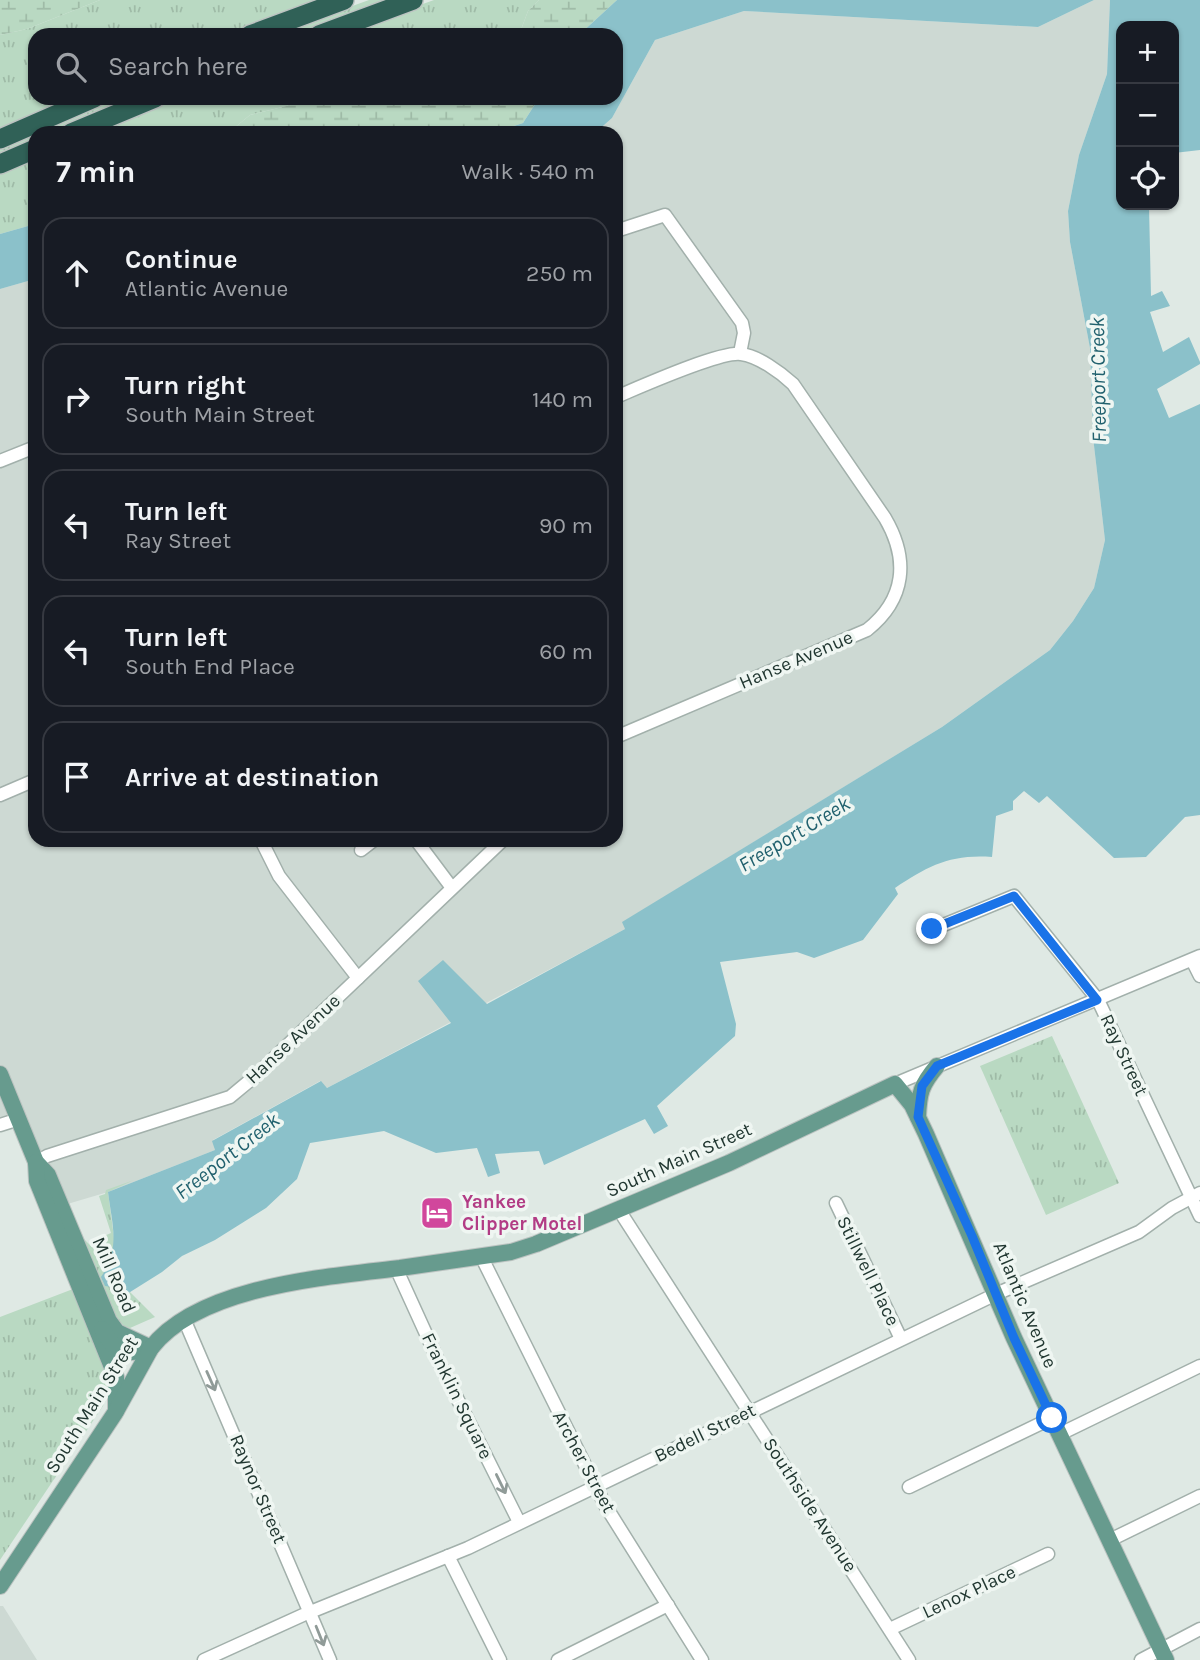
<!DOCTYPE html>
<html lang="en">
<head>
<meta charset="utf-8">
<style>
	:root { --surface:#171b24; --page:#20242c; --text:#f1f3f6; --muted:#9ea1a6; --line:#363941 }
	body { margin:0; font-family:Karla,sans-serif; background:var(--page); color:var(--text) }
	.controls { position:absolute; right:21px; top:21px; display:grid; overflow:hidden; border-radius:14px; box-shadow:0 2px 5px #0004 }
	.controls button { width:63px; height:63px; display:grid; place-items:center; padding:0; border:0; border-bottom:2px solid var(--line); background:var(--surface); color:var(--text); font:35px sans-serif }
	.stop { position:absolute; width:21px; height:21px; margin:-16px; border:5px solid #1a73e8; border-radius:50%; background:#fff }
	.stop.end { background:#1a73e8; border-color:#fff; box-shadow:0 2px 7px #0008 }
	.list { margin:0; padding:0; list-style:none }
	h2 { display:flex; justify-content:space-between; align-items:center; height:91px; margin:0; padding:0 28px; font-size:30px }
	h2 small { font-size:23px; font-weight:400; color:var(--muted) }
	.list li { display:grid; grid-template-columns:46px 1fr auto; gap:21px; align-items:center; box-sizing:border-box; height:112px; margin:0 14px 14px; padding:0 14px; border:2px solid var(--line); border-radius:21px }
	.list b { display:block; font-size:26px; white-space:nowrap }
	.list p { margin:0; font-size:23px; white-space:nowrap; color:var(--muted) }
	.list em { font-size:23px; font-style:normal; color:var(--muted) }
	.icon { flex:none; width:38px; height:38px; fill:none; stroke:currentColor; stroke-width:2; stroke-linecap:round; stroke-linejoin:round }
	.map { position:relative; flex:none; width:1200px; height:1660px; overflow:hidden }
	.search { position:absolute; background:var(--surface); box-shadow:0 2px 5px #0004; left:28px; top:28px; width:595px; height:77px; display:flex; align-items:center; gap:18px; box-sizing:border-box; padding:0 24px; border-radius:21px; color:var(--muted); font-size:26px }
	.panel { position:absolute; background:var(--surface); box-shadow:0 2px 5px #0004; left:28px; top:126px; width:595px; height:721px; border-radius:21px }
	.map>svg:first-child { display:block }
	.built { fill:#cdd9d3 }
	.grass { fill:url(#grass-tufts) }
	.wetland { fill:url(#wetland-marsh) }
	.water { fill:#8bc1ca }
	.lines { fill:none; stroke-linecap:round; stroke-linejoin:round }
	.minor-casing { stroke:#a2b0ab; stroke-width:15 }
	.major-casing { stroke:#bcc3c1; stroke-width:18 }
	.highway-casing { stroke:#bcc3c1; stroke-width:22 }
	.minor { stroke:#fff; stroke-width:12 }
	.major { stroke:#679b8e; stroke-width:16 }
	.highway { stroke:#306157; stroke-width:19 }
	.oneway { stroke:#909b98 }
	.route { stroke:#1a73e8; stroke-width:9 }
	.labels { text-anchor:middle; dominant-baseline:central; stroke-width:7; stroke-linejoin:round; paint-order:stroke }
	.street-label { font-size:19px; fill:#213731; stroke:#eff6f2 }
	.hotel-label { font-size:19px; font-weight:bold; fill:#b23c85; stroke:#eff6f2; text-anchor:start }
	.water-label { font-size:21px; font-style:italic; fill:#21616e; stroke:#eff6f2 }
</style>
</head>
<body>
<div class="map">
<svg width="1200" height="1660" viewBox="0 0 1200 1660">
	<defs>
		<pattern id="grass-tufts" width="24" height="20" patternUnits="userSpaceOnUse" patternTransform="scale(1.75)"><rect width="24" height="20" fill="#b9d9c2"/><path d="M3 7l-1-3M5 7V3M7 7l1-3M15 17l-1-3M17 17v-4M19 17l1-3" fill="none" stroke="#9fbba7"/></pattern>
		<pattern id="wetland-marsh" width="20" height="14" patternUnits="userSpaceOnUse" patternTransform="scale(1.75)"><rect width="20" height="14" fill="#b9d9c2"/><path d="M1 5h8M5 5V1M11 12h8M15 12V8" fill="none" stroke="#9fbba7"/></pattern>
	</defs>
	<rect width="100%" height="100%" fill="#dfe9e4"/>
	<g class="built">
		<path d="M1094 0H1110L1107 74 1079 155 1068 211 1070 242 1090 348 1093 437 1105 540 1094 588 1073 621 1050 650 942 727 623 922 625 929 327 1088 320 1081 213 1140 215 1150 108 1192 64 1205 25 1117 0 1124V289L35 279V840H616V133H595L612 118 655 40 744 11 1038 27Z"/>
		<path d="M0 1606H3L37 1660H0Z"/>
	</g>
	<g class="grass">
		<path d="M100 0H317L228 35H35V98H73L0 130V35L27 29Z"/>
		<path d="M369 0H386L294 35H272Z"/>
		<path d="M434 0H539L528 11 519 35H336Z"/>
		<path d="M118 98H137L52 133H35V140L0 155V148L14 142Z"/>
		<path d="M175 98H319L250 115 228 133H92Z"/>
		<path d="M35 158V224L0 234V174Z"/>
		<path d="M1052 1036 1119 1183 1046 1215 980 1066Z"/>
		<path d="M134 1180 108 1192 115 1245 108 1267 112 1286 119 1298 130 1292 155 1317 130 1328 124 1326 117 1319 84 1239 93 1248 105 1244 104 1236 111 1233 99 1196 105 1194 106 1190Z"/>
		<path d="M73 1289 110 1382 103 1406 0 1560V1317Z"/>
	</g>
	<g class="wetland">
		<path d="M0 0H100L27 29 0 35Z"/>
		<path d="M539 0H617L579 35H519L528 11Z"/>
		<path d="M319 98H539L523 123 493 133H228L250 115Z"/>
	</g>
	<g class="water">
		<path d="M617 0H1094L1038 27 744 11 655 40 612 118 595 133H493L523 123 539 98H616V35H579Z"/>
		<path d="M1110 0H1200V150L1174 153V26H1121V205H1149L1151 296 1162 291 1170 306 1150 312 1163 352 1189 337 1200 362V364L1157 389 1169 418 1200 404V815L1185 817 1146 857 1114 858 1047 796 1039 803 1024 791 1013 801V810L996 816 992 857C950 854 928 866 895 888L898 894 863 940 814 958 797 952 720 962 736 1024 735 1036 657 1106 668 1126 654 1134 645 1119 544 1165 539 1151 495 1154 500 1173 488 1177 477 1148 436 1153 384 1131 310 1143 297 1179 266 1208 215 1240 182 1256 162 1272 119 1299 112 1287 105 1286 101 1277C121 1247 112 1225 108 1192L215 1150 212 1141 321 1081 327 1088 451 1023 418 981 443 960 487 1004 625 929 622 922 942 727 1050 650 1073 621 1094 588 1105 540 1093 437 1090 348 1070 242 1068 211 1079 155 1107 74Z"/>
		<path d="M35 224V279L0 289V234Z"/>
	</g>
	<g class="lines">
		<defs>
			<g id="minor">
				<path d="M616 231 665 215 742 323 744 333 740 353"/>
				<path d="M616 397C640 387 720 351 741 354 758 356 780 372 793 384L885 518C909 559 906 599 867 630L616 737"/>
				<path d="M0 461 35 447"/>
				<path d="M0 795 35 780"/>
				<path d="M261 840 279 876 358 978"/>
				<path d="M416 840 452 888"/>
				<path d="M361 850 374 840"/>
				<path d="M924 933 1014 896 1098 1000 1200 1216"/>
				<path d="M1192 960 1200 976"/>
				<path d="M895 1084 1200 956"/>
				<path d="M0 1125 19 1119"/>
				<path d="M36 1162 47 1156 230 1097 254 1077 503 840"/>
				<path d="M836 1203 901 1339"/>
				<path d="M619 1210 909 1660"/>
				<path d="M481 1256 605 1505 702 1660"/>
				<path d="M396 1268 437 1358 519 1522"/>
				<path d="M184 1319 330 1660"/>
				<path d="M1060 1434 1200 1366"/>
				<path d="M909 1487 1052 1418"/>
				<path d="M1110 1540 1200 1496"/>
				<path d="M448 1556 500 1660"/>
				<path d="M890 1629 1048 1554"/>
				<path d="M204 1660 303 1615 468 1548 996 1294 1139 1232 1172 1208 1200 1193"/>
				<path d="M558 1660 668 1605"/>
				<path d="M1141 1660 1200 1629"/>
			</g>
			<g id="major">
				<path d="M0 1074 36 1162 48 1175 109 1321 117 1332 151 1348"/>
				<path d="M918 1117C919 1093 921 1085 937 1066"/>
				<path d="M36 1162 37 1181 116 1377V1411"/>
				<path d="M102 1329C116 1353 124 1357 151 1348"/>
				<path d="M0 1586 115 1413 151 1348C199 1286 326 1277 400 1268 437 1263 474 1257 511 1252L536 1244 729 1163 895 1084 912 1105 926 1134 1014 1338 1166 1660"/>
			</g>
			<g id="highway">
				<path d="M250 35 344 0"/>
				<path d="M319 35 413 0"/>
				<path d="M71 133 155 98"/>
				<path d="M0 139 94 98"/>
				<path d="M0 164 35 149"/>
			</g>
		</defs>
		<use href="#minor" class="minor-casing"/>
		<use href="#major" class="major-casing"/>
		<use href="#highway" class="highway-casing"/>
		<use href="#minor" class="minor"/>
		<use href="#major" class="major"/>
		<use href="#highway" class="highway"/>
	</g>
	<defs><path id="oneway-shaft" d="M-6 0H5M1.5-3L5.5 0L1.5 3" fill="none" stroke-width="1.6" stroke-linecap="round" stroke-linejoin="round" transform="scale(1.75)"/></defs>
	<g class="oneway">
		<use href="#oneway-shaft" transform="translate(211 1381) rotate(66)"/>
		<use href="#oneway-shaft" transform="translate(501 1484) rotate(64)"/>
		<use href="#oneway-shaft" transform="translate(320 1636) rotate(68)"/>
	</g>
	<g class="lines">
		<path class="route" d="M932 929 1014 896 1097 1000 937 1066 922 1086 918 1117 972 1236 1014 1338 1052 1418"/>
	</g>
	<defs>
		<symbol id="hotel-square" viewBox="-11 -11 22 22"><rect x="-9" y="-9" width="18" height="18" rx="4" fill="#d1479c" stroke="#eff6f2"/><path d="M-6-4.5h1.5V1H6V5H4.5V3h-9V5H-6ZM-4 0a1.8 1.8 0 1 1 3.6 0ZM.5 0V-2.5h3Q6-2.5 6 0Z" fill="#fff"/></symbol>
	</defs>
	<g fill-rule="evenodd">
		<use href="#hotel-square" x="418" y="1194" width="38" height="38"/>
	</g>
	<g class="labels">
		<g class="street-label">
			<text transform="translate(796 660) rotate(-23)">Hanse Avenue</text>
			<text transform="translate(293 1039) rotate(-43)">Hanse Avenue</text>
			<text transform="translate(1124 1055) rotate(65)">Ray Street</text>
			<text transform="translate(679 1160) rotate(-24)">South Main Street</text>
			<text transform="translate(868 1271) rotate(64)">Stillwell Place</text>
			<text transform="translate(114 1275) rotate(66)">Mill Road</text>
			<text transform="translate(1025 1305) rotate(67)">Atlantic Avenue</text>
			<text transform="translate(457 1396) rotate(64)">Franklin Square</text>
			<text transform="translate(92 1405) rotate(-58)">South Main Street</text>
			<text transform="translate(705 1433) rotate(-26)">Bedell Street</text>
			<text transform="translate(584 1462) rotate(62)">Archer Street</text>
			<text transform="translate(258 1489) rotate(67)">Raynor Street</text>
			<text transform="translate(810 1505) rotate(57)">Southside Avenue</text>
			<text transform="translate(969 1592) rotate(-25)">Lenox Place</text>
		</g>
		<g class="hotel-label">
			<text x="462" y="1202">Yankee<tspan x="462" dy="22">Clipper Motel</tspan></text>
		</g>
		<g class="water-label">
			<text transform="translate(1098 380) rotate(-91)">Freeport Creek</text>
			<text transform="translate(794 834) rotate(-31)">Freeport Creek</text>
			<text transform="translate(227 1156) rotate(-38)">Freeport Creek</text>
		</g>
	</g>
</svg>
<div class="controls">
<button>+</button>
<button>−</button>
<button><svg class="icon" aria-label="locate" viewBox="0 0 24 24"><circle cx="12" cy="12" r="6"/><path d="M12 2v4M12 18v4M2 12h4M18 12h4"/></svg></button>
</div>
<div class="stop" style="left:1052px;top:1418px"></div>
<div class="stop end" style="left:932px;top:929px"></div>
<div class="search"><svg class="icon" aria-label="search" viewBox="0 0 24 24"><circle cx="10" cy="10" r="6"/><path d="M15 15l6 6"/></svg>Search here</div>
<section class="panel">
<h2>7 min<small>Walk · 540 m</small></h2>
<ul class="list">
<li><svg class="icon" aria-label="ahead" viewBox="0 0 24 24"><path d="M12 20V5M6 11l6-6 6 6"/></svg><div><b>Continue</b><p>Atlantic Avenue</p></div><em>250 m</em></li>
<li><svg class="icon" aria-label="right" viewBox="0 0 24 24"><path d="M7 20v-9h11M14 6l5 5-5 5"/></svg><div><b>Turn right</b><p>South Main Street</p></div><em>140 m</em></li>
<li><svg class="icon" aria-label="left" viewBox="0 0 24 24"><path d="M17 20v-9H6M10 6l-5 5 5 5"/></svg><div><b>Turn left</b><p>Ray Street</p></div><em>90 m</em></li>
<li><svg class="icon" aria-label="left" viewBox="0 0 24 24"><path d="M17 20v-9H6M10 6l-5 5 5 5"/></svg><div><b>Turn left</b><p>South End Place</p></div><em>60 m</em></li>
<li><svg class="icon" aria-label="arrive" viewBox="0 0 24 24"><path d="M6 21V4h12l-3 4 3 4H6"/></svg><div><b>Arrive at destination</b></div></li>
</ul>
</section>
</div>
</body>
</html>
